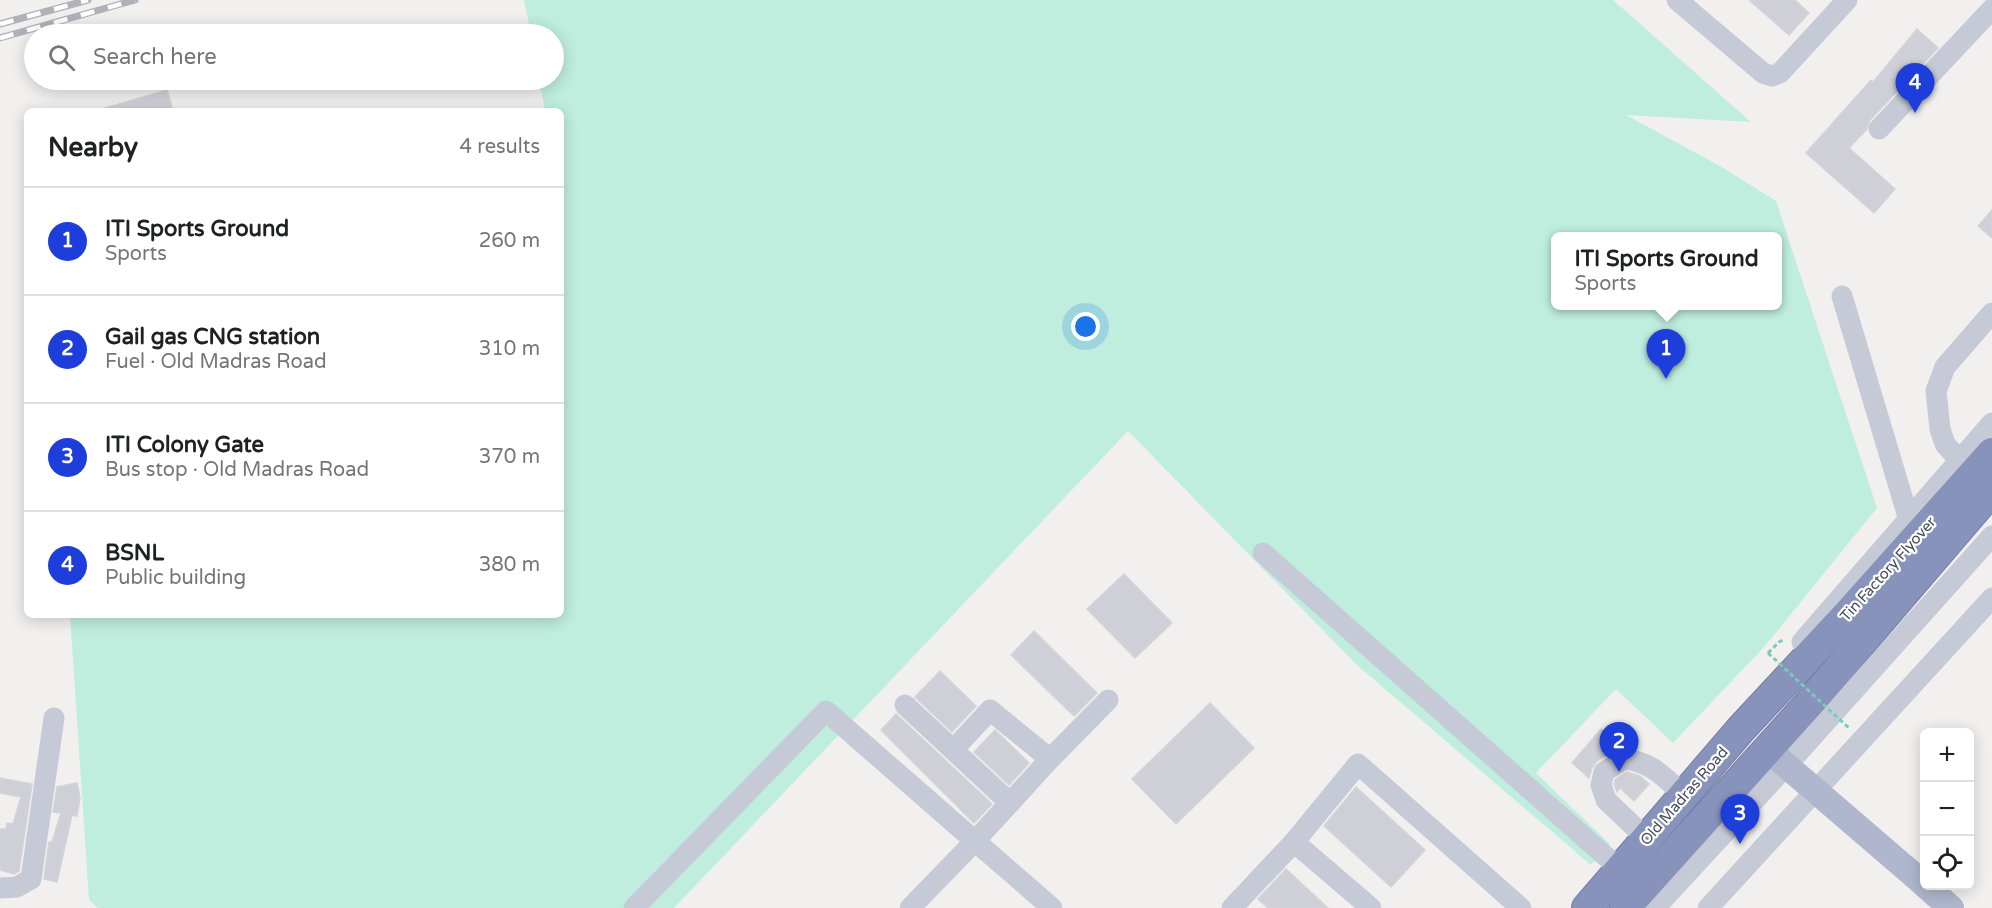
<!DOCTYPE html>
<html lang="en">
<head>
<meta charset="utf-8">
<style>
	:root { --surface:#fff; --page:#f6f6f6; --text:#202124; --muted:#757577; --line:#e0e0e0; --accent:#1e3edc }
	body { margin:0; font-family:"Varela Round",sans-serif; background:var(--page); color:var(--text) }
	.controls { position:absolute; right:18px; bottom:18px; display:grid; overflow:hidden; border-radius:9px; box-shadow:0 3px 15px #0003 }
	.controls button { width:54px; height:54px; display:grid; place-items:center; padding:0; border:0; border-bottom:2px solid var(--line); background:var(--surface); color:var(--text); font:30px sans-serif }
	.you { position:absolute; left:1086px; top:327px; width:21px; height:21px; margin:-15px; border:4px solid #fff; border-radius:50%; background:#1a73e8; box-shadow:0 0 0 9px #1a73e833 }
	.badge { display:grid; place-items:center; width:39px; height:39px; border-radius:50%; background:var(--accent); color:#fff; font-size:20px; font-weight:700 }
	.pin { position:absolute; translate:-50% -50px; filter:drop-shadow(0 2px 3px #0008) }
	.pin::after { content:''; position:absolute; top:32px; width:21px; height:18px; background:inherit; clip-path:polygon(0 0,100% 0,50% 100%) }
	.popup { position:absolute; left:1551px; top:232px; width:231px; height:78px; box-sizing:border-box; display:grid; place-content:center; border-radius:9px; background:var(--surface); filter:drop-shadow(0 2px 4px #0005); font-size:20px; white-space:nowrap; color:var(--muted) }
	.popup b { font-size:22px; color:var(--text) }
	.popup::after { content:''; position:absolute; left:50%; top:100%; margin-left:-12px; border:12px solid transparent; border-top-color:var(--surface) }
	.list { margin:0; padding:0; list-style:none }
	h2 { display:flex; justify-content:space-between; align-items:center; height:78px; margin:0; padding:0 24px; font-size:26px }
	h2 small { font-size:20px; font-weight:400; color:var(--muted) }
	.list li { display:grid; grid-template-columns:39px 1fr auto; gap:18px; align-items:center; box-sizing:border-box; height:108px; padding:0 24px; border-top:2px solid var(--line) }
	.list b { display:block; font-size:22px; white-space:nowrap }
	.list p { margin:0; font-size:20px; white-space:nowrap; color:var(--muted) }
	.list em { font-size:20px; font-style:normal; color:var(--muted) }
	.icon { flex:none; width:33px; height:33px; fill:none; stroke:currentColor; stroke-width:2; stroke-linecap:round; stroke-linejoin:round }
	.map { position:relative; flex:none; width:1992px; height:908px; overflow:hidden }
	.search { position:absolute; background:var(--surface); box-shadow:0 3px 15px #0003; left:24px; top:24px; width:540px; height:66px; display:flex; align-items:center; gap:15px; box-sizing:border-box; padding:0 21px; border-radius:33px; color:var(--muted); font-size:22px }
	.panel { position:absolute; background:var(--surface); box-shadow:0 3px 15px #0003; left:24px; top:108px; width:540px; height:510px; border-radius:9px }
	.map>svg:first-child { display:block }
	.green { fill:#bfeede; fill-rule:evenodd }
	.building { fill:#cfd0d7; stroke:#d3d3da; stroke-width:1.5 }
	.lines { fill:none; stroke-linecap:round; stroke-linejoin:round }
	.highway-casing { stroke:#737ea8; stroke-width:32 }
	.path { stroke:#78cbb8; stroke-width:3; stroke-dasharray:4.5 3; stroke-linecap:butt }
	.minor { stroke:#c6cad6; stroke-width:21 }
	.major { stroke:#b0b6cd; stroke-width:26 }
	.highway { stroke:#8893bc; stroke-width:30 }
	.rail-casing { stroke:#b1b2b9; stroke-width:7 }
	.rail { stroke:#fff; stroke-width:4.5; stroke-dasharray:14; stroke-linecap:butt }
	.path-bridge { stroke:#78cbb8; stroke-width:3; stroke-dasharray:4.5 3; stroke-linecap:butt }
	.labels { text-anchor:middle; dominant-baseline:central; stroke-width:4.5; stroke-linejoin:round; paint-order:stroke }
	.street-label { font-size:15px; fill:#484d5c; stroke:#fff }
</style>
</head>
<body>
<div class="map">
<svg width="1992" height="908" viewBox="0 0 1992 908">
	<rect width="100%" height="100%" fill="#f2f0ef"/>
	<path class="green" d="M524 0H1613L1751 122 1626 115 1720 166 1776 201 1877 508 1765 646 1673 743 1616 689 1536 773 1610 844 1591 865 1358 666 1128 431 674 908H98L89 900 70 615H561V204L563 203 561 111H545L539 80H554V34H531ZM1555 236H1777V306H1555Z"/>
	<g class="building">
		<path d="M1749 0H1795L1809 13 1789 35Z"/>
		<path d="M1917 29 1938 48 1870 120 1867 129 1849 148 1895 189 1874 213 1806 153 1871 80 1873 82Z"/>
		<path d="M167 90 173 111H105V108Z"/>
		<path d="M1992 210V238L1978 226Z"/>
		<path d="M1124 574 1172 623 1135 658 1087 609Z"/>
		<path d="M1034 631 1097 693 1074 716 1011 655Z"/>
		<path d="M940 671 976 706 952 732 915 697Z"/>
		<path d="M1210 703 1254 748 1176 824 1132 779Z"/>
		<path d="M896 714 992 804 974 823 881 730Z"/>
		<path d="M1601 729 1622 747 1617 748 1597 761 1592 768 1589 778 1572 763Z"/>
		<path d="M995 730 1029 763 1009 785 974 752Z"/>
		<path d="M1627 772 1640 776 1649 784 1634 801 1620 788 1617 792 1614 784 1615 780Z"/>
		<path d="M0 778 32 784 19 871 14 874 0 870V829H6L7 823 13 824 21 797 0 793Z"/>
		<path d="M77 783 80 798 77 816 72 815 57 882 44 879 49 842H52L61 813 53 812 57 787Z"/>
		<path d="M1356 787 1425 850 1391 887 1324 826Z"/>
		<path d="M1286 869 1328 908H1268L1258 899Z"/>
	</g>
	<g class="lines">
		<defs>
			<g id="highway">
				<path d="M1587 908 1741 729 1848 614 1992 453"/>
				<path d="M1625 908 1813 699 1992 490"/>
			</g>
		</defs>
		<use href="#highway" class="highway-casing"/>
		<path class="path" d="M1768 653 1779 642 1785 639"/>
		<g class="minor">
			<path d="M1677 0 1763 73 1772 76 1780 73 1847 0"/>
			<path d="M1879 129 1992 9"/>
			<path d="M1842 296 1909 520"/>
			<path d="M1960 461 1945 444 1940 429 1936 391 1945 367 1992 313"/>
			<path d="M1263 553 1620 869"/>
			<path d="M1802 642 1992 423"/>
			<path d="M905 705 1010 803"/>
			<path d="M1050 759 1108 700"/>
			<path d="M1647 839 1606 800 1601 785 1604 772 1624 759C1652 762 1664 777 1684 795"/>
			<path d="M1294 842 1371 908"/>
			<path d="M0 888 17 887 31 879 54 718"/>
			<path d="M634 908 826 711 975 841 1050 759 990 710 954 749"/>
			<path d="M910 908 975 841 1052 908"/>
			<path d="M1232 908 1294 842 1358 764 1521 908"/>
			<path d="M1655 908 1787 765 1992 536"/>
			<path d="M1708 908 1992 598"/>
		</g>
		<g class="major">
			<path d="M1767 749 1924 884"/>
			<path d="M1926 886 1951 908"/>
		</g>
		<use href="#highway" class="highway"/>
		<defs>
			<g id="rail">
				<path d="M0 24 88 0"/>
				<path d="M0 38 135 0"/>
			</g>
		</defs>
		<use href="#rail" class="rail-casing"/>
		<use href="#rail" class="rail"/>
		<path class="path-bridge" d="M1768 653 1850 729"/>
	</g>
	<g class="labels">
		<g class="street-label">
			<text transform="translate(1888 569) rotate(-48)">Tin Factory Flyover</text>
			<text transform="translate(1684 796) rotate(-49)">Old Madras Road</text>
		</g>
	</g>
</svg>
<div class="controls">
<button>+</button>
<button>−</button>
<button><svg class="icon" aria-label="locate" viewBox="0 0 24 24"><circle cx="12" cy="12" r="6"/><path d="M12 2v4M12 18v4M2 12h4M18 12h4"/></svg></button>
</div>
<div class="you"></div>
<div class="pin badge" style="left:1666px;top:379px">1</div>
<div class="popup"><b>ITI Sports Ground</b>Sports</div>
<div class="pin badge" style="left:1619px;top:772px">2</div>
<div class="pin badge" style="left:1740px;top:844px">3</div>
<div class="pin badge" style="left:1915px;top:113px">4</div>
<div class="search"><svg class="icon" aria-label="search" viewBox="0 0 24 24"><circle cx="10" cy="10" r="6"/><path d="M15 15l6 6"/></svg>Search here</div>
<section class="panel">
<h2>Nearby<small>4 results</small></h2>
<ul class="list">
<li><span class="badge">1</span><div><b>ITI Sports Ground</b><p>Sports</p></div><em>260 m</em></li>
<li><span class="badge">2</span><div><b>Gail gas CNG station</b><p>Fuel · Old Madras Road</p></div><em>310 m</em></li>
<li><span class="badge">3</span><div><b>ITI Colony Gate</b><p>Bus stop · Old Madras Road</p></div><em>370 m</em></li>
<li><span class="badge">4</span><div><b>BSNL</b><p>Public building</p></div><em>380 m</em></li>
</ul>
</section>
</div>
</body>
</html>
